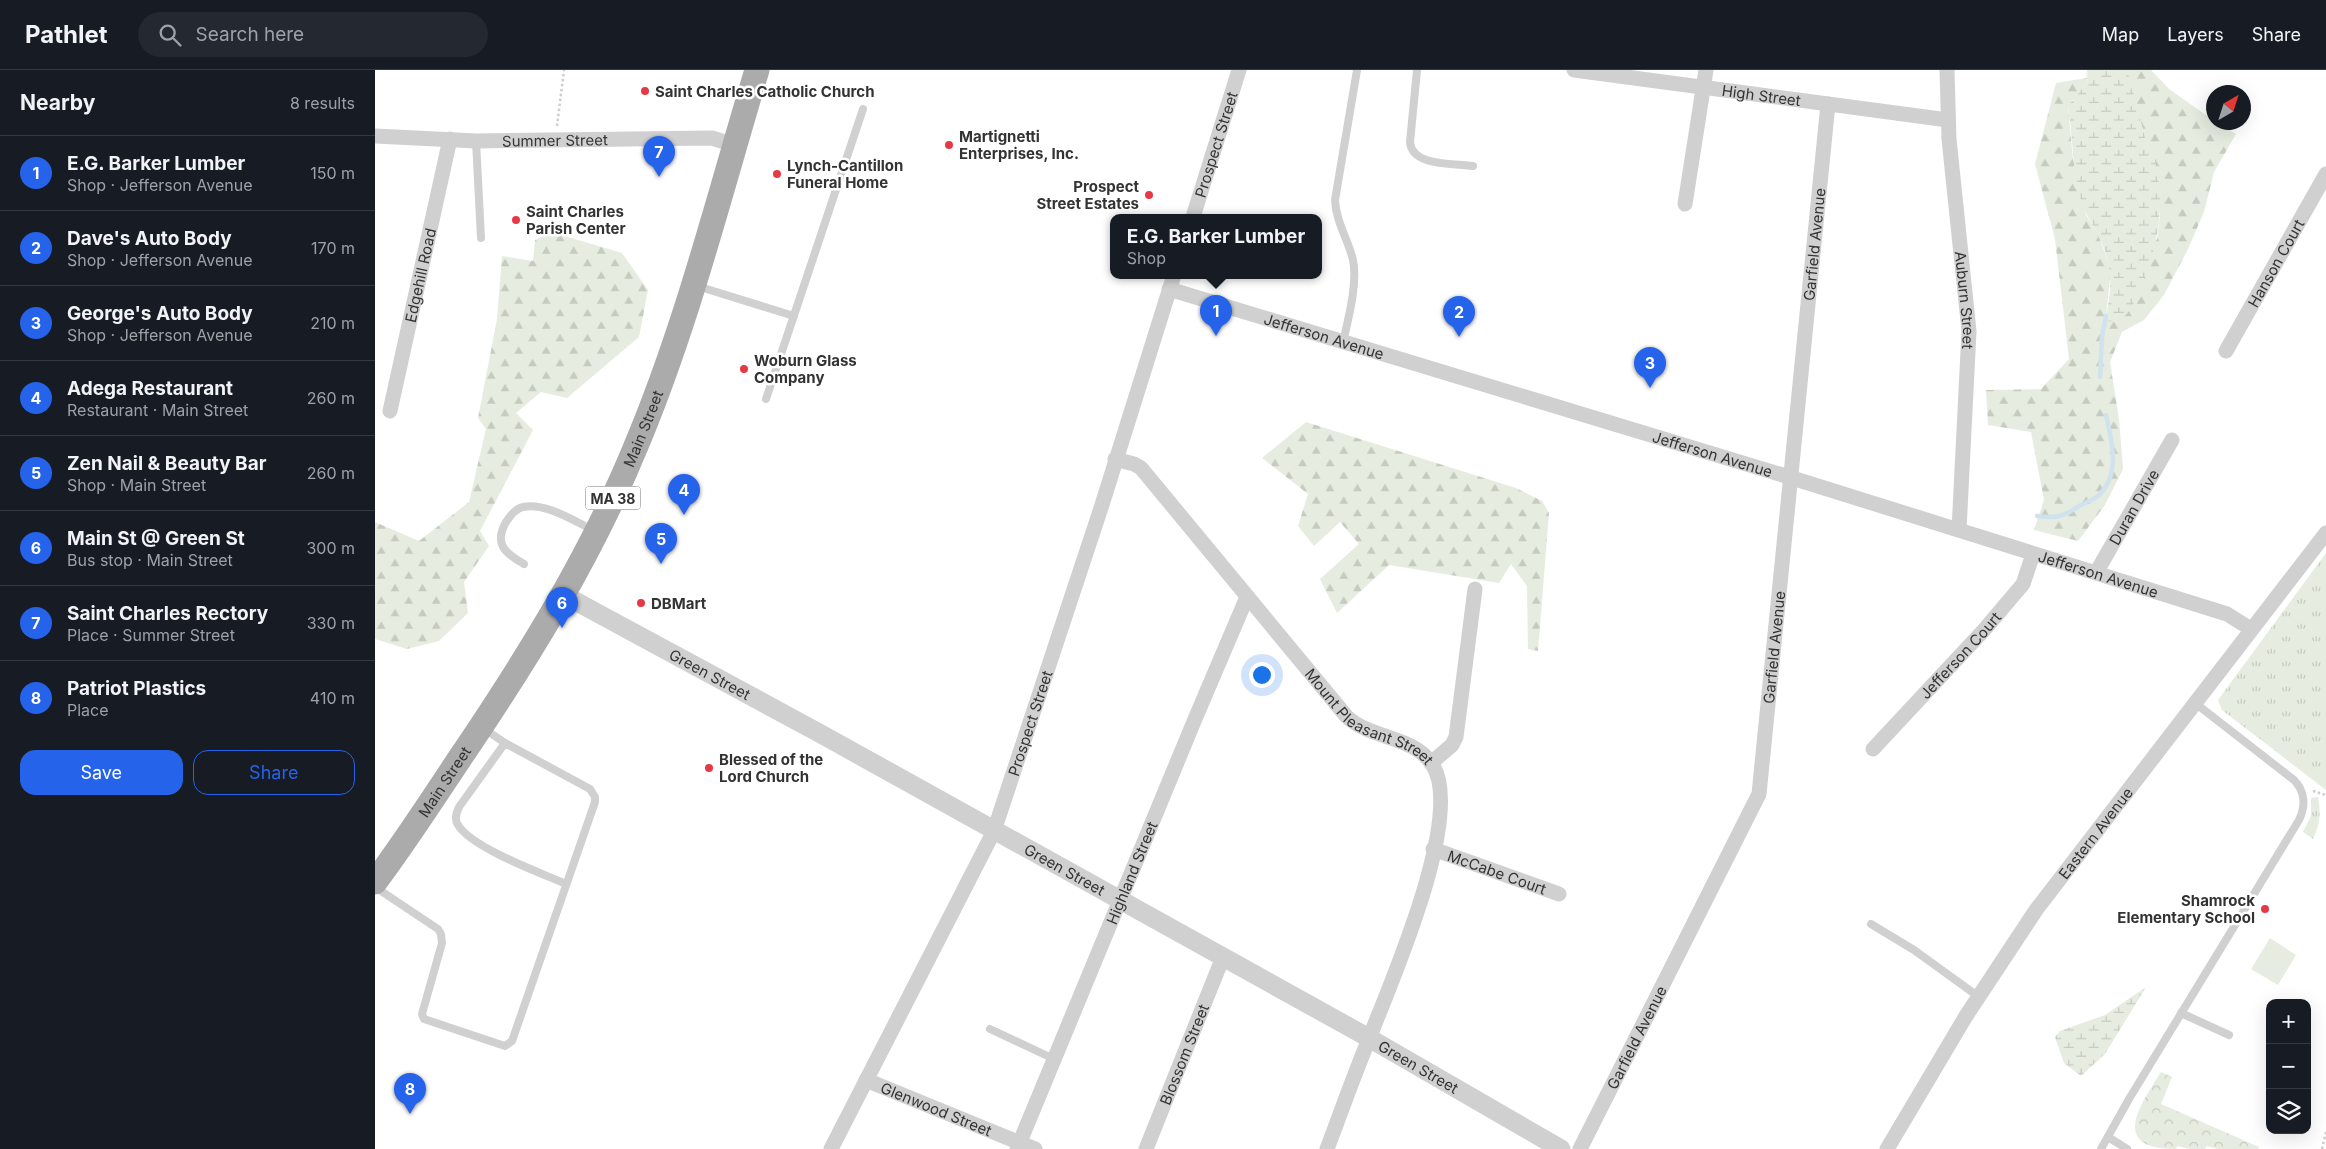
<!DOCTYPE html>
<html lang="en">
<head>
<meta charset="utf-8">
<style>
	:root { --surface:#171b24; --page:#242831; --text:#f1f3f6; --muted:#9ea1a6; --line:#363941; --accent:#2563eb }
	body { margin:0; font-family:Inter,sans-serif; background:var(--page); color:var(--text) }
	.controls { position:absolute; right:15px; bottom:15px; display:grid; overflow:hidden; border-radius:10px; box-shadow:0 5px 20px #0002 }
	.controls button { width:45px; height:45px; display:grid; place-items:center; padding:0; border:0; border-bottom:1px solid var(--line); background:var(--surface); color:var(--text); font:25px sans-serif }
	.compass { position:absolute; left:1831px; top:15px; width:45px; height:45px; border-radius:50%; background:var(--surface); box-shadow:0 5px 20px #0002; rotate:39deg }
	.you { position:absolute; left:886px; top:604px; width:18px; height:18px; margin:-12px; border:4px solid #fff; border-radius:50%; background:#1a73e8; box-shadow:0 0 0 8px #1a73e833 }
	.badge { display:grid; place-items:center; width:32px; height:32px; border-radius:50%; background:var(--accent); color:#fff; font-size:16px; font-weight:700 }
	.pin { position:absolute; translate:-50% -41px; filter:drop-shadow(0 1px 2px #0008) }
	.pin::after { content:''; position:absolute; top:26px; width:18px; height:15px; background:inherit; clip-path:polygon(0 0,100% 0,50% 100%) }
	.popup { position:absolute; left:735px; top:144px; width:212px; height:65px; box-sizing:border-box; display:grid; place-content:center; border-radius:10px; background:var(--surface); filter:drop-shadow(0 1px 4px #0005); font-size:16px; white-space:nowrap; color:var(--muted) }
	.popup b { font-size:19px; color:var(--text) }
	.popup::after { content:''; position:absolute; left:50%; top:100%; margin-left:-10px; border:10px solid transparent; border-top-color:var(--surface) }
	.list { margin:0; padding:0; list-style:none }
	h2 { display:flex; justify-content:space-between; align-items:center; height:65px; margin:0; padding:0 20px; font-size:21px }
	h2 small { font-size:16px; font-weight:400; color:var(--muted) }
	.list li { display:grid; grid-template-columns:32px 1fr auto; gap:15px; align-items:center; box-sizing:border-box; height:75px; padding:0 20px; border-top:1px solid var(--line) }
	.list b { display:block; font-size:19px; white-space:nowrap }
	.list p { margin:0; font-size:16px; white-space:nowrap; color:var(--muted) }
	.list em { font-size:16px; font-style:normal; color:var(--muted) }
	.actions { display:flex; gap:10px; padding:15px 20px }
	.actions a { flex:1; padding:11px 0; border:1px solid var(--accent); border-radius:15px; text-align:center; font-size:18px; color:var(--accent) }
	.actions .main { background:var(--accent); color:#fff }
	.icon { flex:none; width:28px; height:28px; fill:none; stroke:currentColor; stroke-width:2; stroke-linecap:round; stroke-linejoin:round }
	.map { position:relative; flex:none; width:1951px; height:1079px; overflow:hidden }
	header { display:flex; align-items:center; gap:30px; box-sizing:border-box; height:70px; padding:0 25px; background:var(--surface); border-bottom:1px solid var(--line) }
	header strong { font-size:24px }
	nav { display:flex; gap:28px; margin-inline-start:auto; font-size:18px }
	.search { width:350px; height:45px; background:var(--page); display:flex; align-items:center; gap:12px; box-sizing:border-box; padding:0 18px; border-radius:28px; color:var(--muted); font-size:19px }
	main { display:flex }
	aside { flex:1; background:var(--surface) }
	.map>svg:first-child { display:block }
	.grass { fill:url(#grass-tufts) }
	.forest { fill:url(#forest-firs) }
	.wetland { fill:url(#wetland-marsh) }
	.park { fill:url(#park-crowns) }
	.pitch { fill:#e6ecdf }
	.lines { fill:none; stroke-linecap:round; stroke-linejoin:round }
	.stream { stroke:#cfe2ee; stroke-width:4.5 }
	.path { stroke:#cdcdcd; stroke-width:2.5; stroke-dasharray:2.5 2.5; stroke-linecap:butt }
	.service { stroke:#d0d0d0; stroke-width:8 }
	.minor { stroke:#d0d0d0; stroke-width:15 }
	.tertiary { stroke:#d0d0d0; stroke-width:19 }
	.primary { stroke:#ababab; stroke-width:25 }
	.poi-dot { fill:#e63946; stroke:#fff; stroke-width:2 }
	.labels { text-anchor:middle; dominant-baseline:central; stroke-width:5; stroke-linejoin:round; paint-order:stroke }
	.shield { fill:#fff; stroke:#707070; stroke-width:1 }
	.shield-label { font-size:14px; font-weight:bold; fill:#333 }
	.poi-label { font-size:15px; font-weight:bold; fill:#333; stroke:#fff; text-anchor:start }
	.street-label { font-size:15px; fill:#333; stroke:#fff }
</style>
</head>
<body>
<header>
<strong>Pathlet</strong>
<div class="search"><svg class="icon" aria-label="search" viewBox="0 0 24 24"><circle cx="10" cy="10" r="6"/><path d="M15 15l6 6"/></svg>Search here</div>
<nav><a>Map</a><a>Layers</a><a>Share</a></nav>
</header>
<main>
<aside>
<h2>Nearby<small>8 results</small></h2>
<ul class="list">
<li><span class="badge">1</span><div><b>E.G. Barker Lumber</b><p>Shop · Jefferson Avenue</p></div><em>150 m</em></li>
<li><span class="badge">2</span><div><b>Dave's Auto Body</b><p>Shop · Jefferson Avenue</p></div><em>170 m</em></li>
<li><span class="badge">3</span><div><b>George's Auto Body</b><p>Shop · Jefferson Avenue</p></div><em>210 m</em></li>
<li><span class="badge">4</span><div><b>Adega Restaurant</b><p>Restaurant · Main Street</p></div><em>260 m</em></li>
<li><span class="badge">5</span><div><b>Zen Nail &amp; Beauty Bar</b><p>Shop · Main Street</p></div><em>260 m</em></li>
<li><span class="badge">6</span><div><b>Main St @ Green St</b><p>Bus stop · Main Street</p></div><em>300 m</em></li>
<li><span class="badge">7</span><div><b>Saint Charles Rectory</b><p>Place · Summer Street</p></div><em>330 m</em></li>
<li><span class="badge">8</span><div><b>Patriot Plastics</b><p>Place</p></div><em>410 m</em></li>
</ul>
<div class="actions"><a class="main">Save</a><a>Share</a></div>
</aside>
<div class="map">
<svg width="1951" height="1079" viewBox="0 0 1951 1079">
	<defs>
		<pattern id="grass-tufts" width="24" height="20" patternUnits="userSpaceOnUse" patternTransform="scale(1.25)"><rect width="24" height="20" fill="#e6ecdf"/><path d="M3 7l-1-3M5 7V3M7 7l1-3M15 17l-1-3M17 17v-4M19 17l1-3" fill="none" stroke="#c6cbc0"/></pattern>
		<pattern id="forest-firs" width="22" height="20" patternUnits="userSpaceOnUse" patternTransform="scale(1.25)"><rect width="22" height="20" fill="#e6ecdf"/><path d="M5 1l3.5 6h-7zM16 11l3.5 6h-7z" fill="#c6cbc0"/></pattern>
		<pattern id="wetland-marsh" width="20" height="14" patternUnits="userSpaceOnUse" patternTransform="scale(1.25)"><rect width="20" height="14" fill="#e6ecdf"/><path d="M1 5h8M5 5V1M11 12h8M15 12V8" fill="none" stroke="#c6cbc0"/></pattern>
		<pattern id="park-crowns" width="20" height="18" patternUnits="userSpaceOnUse" patternTransform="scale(1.25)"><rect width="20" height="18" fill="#e6ecdf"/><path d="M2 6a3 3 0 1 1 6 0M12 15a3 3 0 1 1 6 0" fill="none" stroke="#c6cbc0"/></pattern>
	</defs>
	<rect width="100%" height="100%" fill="#fff"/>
	<g class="grass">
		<path d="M1951 483V720L1847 640 1843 630Z"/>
		<path d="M1943 727C1946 743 1945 755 1938 769L1928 762 1936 746V728Z"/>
	</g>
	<g class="forest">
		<path d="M1711 0 1713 11 1693 36 1698 89 1711 145 1723 164 1736 200 1731 246 1782 169 1785 146 1780 91 1769 65 1752 0H1776L1794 19 1838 50V52L1843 53 1861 64 1839 102 1829 142 1813 179 1789 225 1769 250 1747 262 1735 292 1744 349 1748 399 1730 435 1703 471 1659 460 1669 430 1656 362 1613 355 1611 320 1666 319 1694 289 1680 169 1660 94 1681 13 1712 8Z"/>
		<path d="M176 162 247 183 273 220 264 267 192 328 166 322 141 343 158 360 105 461 114 476 89 512 93 543 64 571 32 579 0 569V452L44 471 94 432 111 359 103 348 122 249 127 186 158 191 160 170Z"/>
		<path d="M931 352 1141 418 1167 431 1174 443 1163 581 1153 579 1152 516 1136 494 1124 513 1014 495 962 543 945 509 984 474 965 452 939 476 923 456 933 424 887 388Z"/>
	</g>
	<g class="wetland">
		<path d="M1712 0H1752C1759 21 1763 42 1769 63 1771 73 1778 82 1780 92 1792 139 1781 184 1762 226 1757 238 1748 255 1733 251L1731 246C1738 213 1737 195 1723 164 1717 153 1709 143 1706 130 1697 99 1698 67 1693 36L1713 11Z"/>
		<path d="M1771 917 1730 984 1706 1006 1689 993 1680 967 1685 961 1730 945Z"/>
	</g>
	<path class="park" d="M1786 1002 1797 1007 1786 1034 1884 1077 1883 1079H1843L1831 1076 1830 1079H1815L1802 1076 1801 1079C1733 1079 1766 1034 1786 1002Z"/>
	<path class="pitch" d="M1895 868 1921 885 1903 915 1876 899Z"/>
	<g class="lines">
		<g class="stream">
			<path d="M1725 307 1727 267 1731 246"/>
			<path d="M1662 446C1682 449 1689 446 1706 435 1711 432 1718 430 1723 426 1746 405 1737 371 1731 345"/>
		</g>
		<g class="path">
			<path d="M182 56 189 0"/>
			<path d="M1938 721 1951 725"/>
			<path d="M1947 1079 1951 1062"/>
		</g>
		<g class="service">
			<path d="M1042 0 1035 72C1037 97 1079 93 1098 96"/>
			<path d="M101 71 106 168"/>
			<path d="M322 216 419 246"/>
			<path d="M968 272C973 250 983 213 978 190 973 169 961 152 960 130L982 0"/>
			<path d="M391 329 488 39"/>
			<path d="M149 494C129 483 119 473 131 452 135 446 141 438 148 437 170 432 199 451 218 460"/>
			<path d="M108 658 130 673"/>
			<path d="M0 817 63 859 66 864 67 873 47 944 49 949 130 976 137 971 220 732V727L215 719 130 673 84 737C81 743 79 749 83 755 97 778 166 803 191 814"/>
			<path d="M1496 854 1539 880 1604 927"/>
			<path d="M1806 943 1854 965"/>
			<path d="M615 959 679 989"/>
			<path d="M1733 1067 1752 1079"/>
			<path d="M1726 1079 1754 1029 1924 750C1931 736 1930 721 1919 710L1820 633"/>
		</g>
		<g class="minor">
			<path id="s1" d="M1199 0 1573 50"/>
			<path id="s2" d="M1572 0 1574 69 1594 261 1584 460"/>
			<path id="s3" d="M0 66 101 71 337 68 359 75"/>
			<path d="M1310 134 1331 0"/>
			<path id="s4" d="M818 147 864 0"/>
			<path id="s5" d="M794 219 1414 407 1852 544 1876 559"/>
			<path id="s6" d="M1851 281 1951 104"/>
			<path id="s7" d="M15 341 75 69"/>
			<path id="s8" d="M740 389 759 394 766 398 972 647C998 670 1037 665 1057 694 1091 744 1015 914 994 969 979 1005 966 1042 952 1079"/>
			<path id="s9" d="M1721 503 1797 370"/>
			<path id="s10" d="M1498 679 1609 560 1648 514 1658 484"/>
			<path d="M1056 693 1077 675 1081 667 1100 519"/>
			<path id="s11" d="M1058 779 1184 824"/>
			<path id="s12" d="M491 1010 660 1079"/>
			<path id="s13" d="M456 1079 619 761 726 438 799 205"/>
			<path id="s14" d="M642 1079 820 649 872 527"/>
			<path id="s15" d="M771 1079 848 887"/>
			<path id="s16" d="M1205 1079 1384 724 1453 34"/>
			<path id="s17" d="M1512 1079 1591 946 1661 840 1951 463"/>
		</g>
		<path class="tertiary" id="s18" d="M189 525 446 664 994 968 1186 1079"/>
		<path class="primary" id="s19" d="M0 812C30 772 57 730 85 688 152 589 215 488 261 376 312 255 344 126 382 0"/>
	</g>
	<g class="poi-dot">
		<circle cx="270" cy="21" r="5"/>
		<circle cx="574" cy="75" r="5"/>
		<circle cx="402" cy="104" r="5"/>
		<circle cx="774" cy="125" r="5"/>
		<circle cx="141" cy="150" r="5"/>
		<circle cx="369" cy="299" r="5"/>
		<circle cx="266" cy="533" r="5"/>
		<circle cx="334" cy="698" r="5"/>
		<circle cx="1890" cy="839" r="5"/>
	</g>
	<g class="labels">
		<rect class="shield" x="210.5" y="416.5" width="55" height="23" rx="4"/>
		<g class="shield-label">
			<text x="238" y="428">MA 38</text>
		</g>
		<g class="poi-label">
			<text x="280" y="21">Saint Charles Catholic Church</text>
			<text x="584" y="66">Martignetti<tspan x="584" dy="17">Enterprises, Inc.</tspan></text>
			<text x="412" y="95">Lynch-Cantillon<tspan x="412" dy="17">Funeral Home</tspan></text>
			<text x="764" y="116" text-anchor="end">Prospect<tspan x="764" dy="17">Street Estates</tspan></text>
			<text x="151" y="141">Saint Charles<tspan x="151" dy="17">Parish Center</tspan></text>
			<text x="379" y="290">Woburn Glass<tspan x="379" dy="17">Company</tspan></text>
			<text x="276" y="533">DBMart</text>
			<text x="344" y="689">Blessed of the<tspan x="344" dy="17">Lord Church</tspan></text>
			<text x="1880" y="830" text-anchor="end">Shamrock<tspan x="1880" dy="17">Elementary School</tspan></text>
		</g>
		<g class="street-label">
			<text stroke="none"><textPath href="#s1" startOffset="189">High Street</textPath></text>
			<text stroke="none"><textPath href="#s3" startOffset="180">Summer Street</textPath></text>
			<text stroke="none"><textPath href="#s4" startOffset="76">Prospect Street</textPath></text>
			<text stroke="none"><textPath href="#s16" startOffset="950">Garfield Avenue</textPath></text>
			<text stroke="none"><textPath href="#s6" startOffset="101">Hanson Court</textPath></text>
			<text stroke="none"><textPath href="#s7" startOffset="139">Edgehill Road</textPath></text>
			<text stroke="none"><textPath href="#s2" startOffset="231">Auburn Street</textPath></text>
			<text stroke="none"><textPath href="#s5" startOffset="162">Jefferson Avenue</textPath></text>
			<text stroke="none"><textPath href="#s19" startOffset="528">Main Street</textPath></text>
			<text stroke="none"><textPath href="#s5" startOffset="568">Jefferson Avenue</textPath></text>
			<text stroke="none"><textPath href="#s9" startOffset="76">Duran Drive</textPath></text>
			<text stroke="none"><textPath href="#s5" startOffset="972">Jefferson Avenue</textPath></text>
			<text stroke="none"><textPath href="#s16" startOffset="545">Garfield Avenue</textPath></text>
			<text stroke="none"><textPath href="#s10" startOffset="128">Jefferson Court</textPath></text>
			<text stroke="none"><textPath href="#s18" startOffset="166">Green Street</textPath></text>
			<text stroke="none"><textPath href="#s8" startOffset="369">Mount Pleasant Street</textPath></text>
			<text stroke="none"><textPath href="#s13" startOffset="471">Prospect Street</textPath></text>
			<text stroke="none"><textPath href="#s19" startOffset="122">Main Street</textPath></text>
			<text stroke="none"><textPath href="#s17" startOffset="379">Eastern Avenue</textPath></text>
			<text stroke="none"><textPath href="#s18" startOffset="571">Green Street</textPath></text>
			<text stroke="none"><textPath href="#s11" startOffset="68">McCabe Court</textPath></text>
			<text stroke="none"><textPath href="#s14" startOffset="299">Highland Street</textPath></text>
			<text stroke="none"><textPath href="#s16" startOffset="125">Garfield Avenue</textPath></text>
			<text stroke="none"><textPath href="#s15" startOffset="102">Blossom Street</textPath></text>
			<text stroke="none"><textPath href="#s18" startOffset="976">Green Street</textPath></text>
			<text stroke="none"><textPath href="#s12" startOffset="76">Glenwood Street</textPath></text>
		</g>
	</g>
</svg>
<div class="controls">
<button>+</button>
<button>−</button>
<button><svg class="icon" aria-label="layers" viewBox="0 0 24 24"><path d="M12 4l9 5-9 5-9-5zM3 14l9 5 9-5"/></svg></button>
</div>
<svg class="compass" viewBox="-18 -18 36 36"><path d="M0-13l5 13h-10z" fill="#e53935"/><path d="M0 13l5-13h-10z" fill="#9ea1a6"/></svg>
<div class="you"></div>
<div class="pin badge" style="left:841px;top:266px">1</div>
<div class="popup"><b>E.G. Barker Lumber</b>Shop</div>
<div class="pin badge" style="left:1084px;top:267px">2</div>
<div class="pin badge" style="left:1275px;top:318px">3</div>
<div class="pin badge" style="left:309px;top:445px">4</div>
<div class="pin badge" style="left:286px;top:494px">5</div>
<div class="pin badge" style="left:187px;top:558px">6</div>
<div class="pin badge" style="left:284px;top:107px">7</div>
<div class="pin badge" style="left:35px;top:1044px">8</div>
</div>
</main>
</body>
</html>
